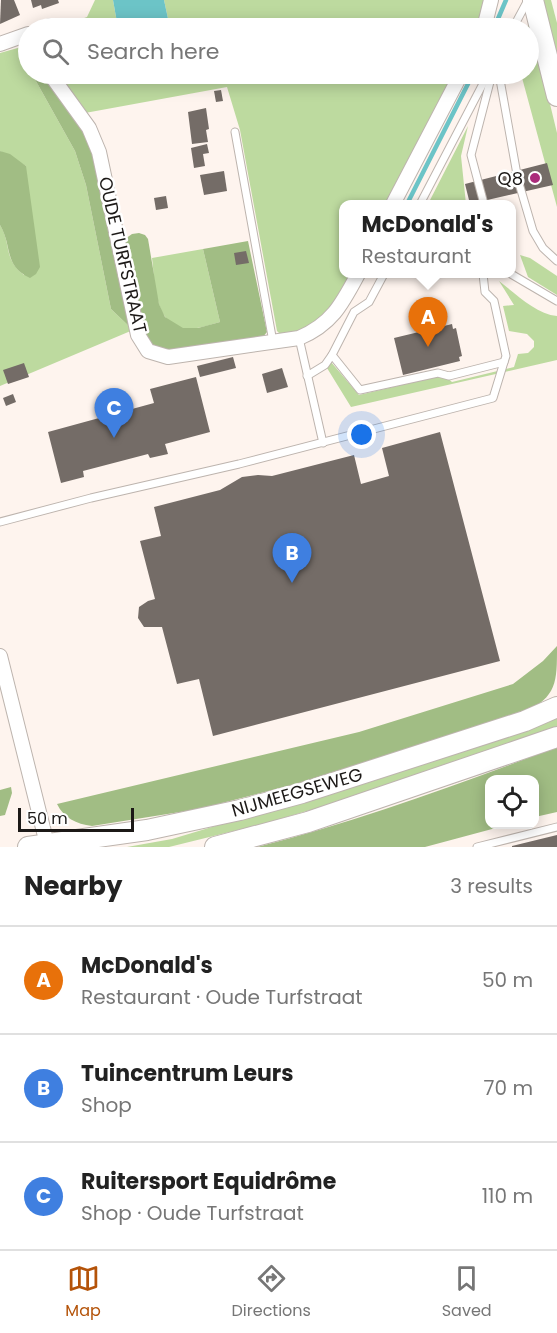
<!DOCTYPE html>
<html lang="en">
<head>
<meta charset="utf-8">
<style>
	:root { --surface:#fff; --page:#f2f2f2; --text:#222; --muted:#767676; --line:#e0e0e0; --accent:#b45309 }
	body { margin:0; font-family:Poppins,sans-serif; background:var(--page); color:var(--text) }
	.controls { position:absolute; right:18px; bottom:18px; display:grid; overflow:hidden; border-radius:12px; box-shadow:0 3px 15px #0003 }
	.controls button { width:54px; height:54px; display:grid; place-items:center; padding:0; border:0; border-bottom:2px solid var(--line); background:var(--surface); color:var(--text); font:30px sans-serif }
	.scale { position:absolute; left:18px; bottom:15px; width:116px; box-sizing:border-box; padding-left:6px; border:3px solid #1c1917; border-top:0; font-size:16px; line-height:21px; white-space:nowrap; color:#1c1917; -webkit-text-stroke:4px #fff; paint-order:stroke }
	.you { position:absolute; left:362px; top:435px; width:21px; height:21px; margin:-15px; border:4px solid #fff; border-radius:50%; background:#1a73e8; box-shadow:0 0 0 9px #1a73e833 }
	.badge { display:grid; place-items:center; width:39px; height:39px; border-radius:50%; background:var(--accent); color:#fff; font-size:20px; font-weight:700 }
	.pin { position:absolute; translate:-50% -50px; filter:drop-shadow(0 2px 3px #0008) }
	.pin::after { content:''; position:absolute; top:32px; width:21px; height:18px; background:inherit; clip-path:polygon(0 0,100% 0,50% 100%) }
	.popup { position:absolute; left:339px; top:200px; width:177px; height:78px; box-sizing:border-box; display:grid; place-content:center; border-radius:12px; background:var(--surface); filter:drop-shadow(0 2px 4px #0005); font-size:20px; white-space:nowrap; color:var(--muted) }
	.popup b { font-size:22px; color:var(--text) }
	.popup::after { content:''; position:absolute; left:50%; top:100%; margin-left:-12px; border:12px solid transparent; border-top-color:var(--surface) }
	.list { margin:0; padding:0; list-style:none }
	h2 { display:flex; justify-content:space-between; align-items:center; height:78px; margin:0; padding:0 24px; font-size:26px }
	h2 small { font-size:20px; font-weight:400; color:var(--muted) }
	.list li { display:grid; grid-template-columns:39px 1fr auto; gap:18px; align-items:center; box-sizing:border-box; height:108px; padding:0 24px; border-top:2px solid var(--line) }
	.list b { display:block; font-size:22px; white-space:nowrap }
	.list p { margin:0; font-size:20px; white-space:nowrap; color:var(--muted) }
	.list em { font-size:20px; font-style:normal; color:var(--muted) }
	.icon { flex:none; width:33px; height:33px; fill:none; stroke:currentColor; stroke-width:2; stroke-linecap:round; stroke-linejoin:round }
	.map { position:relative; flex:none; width:557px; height:847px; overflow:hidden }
	.search { position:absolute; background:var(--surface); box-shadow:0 3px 15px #0003; left:18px; right:18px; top:18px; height:66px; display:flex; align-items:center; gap:15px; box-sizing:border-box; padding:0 21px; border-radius:33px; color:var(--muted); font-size:22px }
	.sheet { height:402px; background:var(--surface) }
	nav { display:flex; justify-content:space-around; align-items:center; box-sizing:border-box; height:84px; border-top:2px solid var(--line); background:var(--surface); font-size:16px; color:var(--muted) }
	nav a { display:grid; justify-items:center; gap:3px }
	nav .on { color:var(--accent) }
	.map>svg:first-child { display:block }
	.green { fill:#bdda9f }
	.forest { fill:#a1bd84 }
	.water { fill:#6cc4c7 }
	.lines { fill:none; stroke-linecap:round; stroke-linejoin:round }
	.stream { stroke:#6cc4c7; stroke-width:4.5 }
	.building { fill:#746c67 }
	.lane-casing { stroke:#bdb4ae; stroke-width:9 }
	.street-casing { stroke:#bdb4ae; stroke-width:16 }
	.secondary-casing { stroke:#bdb4ae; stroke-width:22 }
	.lane { stroke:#fff; stroke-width:7 }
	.street { stroke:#fff; stroke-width:14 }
	.secondary { stroke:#fff; stroke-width:20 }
	.poi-dot { fill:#ab2c7b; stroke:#fff; stroke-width:2 }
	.labels { text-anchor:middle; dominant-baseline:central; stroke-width:5; stroke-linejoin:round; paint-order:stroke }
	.poi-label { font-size:18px; fill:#1c1917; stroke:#fff; text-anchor:end }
	.street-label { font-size:18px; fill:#1c1917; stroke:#fff }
</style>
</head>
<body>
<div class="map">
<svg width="557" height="847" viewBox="0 0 557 847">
	<rect width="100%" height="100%" fill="#fef4ee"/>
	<g class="green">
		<path d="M95 0H113L118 28H56L87 17Z"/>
		<path d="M164 0H488L477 28H170Z"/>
		<path d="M542 0H551L557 23V63Z"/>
		<path d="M530 21 557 133V207L521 74H528V28H527Z"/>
		<path d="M21 47 28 65V74H32L75 151 86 185 111 309 133 330 0 386V225C12 245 3 259 24 275L26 166 0 151V53Z"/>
		<path d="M57 74H127L129 83 156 80 180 74H456L388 204H344V274H352L328 313 306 331 281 335 277 331 240 130 227 87 85 113Z"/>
		<path d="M468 126 461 156 466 204H428Z"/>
		<path d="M203 249 220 322C209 325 194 331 182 328 154 322 155 281 152 258Z"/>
		<path d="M520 255 530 258 557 276V295L528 277Z"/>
		<path d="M499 281C516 294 536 314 557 316V360L351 407 327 368 331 362 359 395 444 375 452 382 514 367 518 354 528 353 534 347V341L527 334 509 331 503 306 514 305Z"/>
		<path d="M557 717V727L379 790 266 823 169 847H127L172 839 262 812 376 780 549 722Z"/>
	</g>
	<g class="forest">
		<path d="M32 74H45L92 144 133 330 111 309 86 185 75 151Z"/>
		<path d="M0 151 10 154 26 166 40 267 36 274 30 278C3 265 13 247 0 225Z"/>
		<path d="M139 233 145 235 148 239 159 304 165 317 183 328H198L220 322 203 249 248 241 267 332 262 338C241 342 174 358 157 349 151 345 148 340 146 334L125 239 132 234Z"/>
		<path d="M557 646C557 683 557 696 524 713L353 769 199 809 92 826C76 824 64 818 57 804L359 732 513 684 543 661Z"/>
		<path d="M557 747V812L535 817 534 780H490V824L507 825 425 847H257C359 821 459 784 557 747Z"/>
		<path d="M11 787 12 793 5 815 0 816V790Z"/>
	</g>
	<g class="water">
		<path d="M113 0H164L170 28H118Z"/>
		<path d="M127 74H180L156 80 129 83Z"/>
	</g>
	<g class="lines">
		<g class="stream">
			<path d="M494 28 506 0"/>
			<path d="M407 204 473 74"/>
		</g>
	</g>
	<g class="building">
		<path d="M1 0H14L20 15 0 24Z"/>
		<path d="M31 0H58L59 3 42 9 41 5 33 8Z"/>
		<path d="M221 90 223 101 216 102 214 91Z"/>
		<path d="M206 108 209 129 206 130 208 142 192 144 188 112Z"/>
		<path d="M207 144 209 153 203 154 205 166 194 168 191 148Z"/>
		<path d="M547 163 553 185 470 204 465 184Z"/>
		<path d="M224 171 227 191 204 195 200 175Z"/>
		<path d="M166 196 168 208 156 210 154 198Z"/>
		<path d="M246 251 249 263 236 265 234 253Z"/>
		<path d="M452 324 453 329 456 328 462 356 459 357 460 361 403 375 394 338 423 331 422 328 439 325 440 327Z"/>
		<path d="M233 357 236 368 200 377 197 366Z"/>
		<path d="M24 363 29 377 8 384 3 370Z"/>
		<path d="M282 368 288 387 267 393 262 374Z"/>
		<path d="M196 377 210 432 165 444 168 454 150 458 148 454 83 471 84 477 61 483 48 432 154 403 150 389Z"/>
		<path d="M13 394 16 402 6 406 3 398Z"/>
		<path d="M440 432 500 661 213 736 199 679 177 684 162 627H144L138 618 139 607 148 601 155 599 140 541 161 536 154 507 220 490 242 477 258 475 272 476 354 455 361 484 389 476 382 448Z"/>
		<path d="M557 835V847H512V846Z"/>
	</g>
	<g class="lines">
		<defs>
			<g id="lane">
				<path d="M513 28 528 0"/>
				<path d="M499 74 518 180 533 231 543 248 557 261"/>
				<path d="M235 132 273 342"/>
				<path d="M420 204 488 74"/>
				<path d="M484 204 471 155 492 74"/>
				<path d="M384 274 369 302 354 312 332 355 360 390 438 373 449 376 504 362 506 356 494 301 485 292 483 274"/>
				<path d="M511 274 557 301"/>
				<path d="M299 338 323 443"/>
				<path d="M307 376 325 365 332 355"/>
				<path d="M0 522 91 498 239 464 493 398 504 362"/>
				<path d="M477 847 557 827"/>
			</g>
			<g id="street">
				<path d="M43 28 51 26"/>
				<path d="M484 28 491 0"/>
				<path d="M0 44 28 34"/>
				<path d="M50 74 89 128 99 152 138 335 148 351 168 357 299 338C332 324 342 304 358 274"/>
				<path d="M393 204 461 74"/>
				<path d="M0 656 47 844"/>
			</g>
			<g id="secondary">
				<path d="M533 0 557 96"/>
				<path d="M28 847 147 830 240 810 302 793 525 721 557 707"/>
				<path d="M215 847 308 822 557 737"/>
			</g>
		</defs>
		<use href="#lane" class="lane-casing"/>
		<use href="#street" class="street-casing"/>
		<use href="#secondary" class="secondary-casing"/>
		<use href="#lane" class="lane"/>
		<use href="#street" class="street"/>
		<use href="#secondary" class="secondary"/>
	</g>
	<circle class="poi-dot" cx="535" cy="178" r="6"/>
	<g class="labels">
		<g class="poi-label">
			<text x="523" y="178">Q8</text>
		</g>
		<g class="street-label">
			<text transform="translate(123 255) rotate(77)">OUDE TURFSTRAAT</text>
			<text transform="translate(297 792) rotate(-16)">NIJMEEGSEWEG</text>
		</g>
	</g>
</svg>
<div class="controls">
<button><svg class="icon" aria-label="locate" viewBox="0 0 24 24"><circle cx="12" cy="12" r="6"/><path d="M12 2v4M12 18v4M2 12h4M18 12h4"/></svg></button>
</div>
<div class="scale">50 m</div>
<div class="you"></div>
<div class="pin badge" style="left:428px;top:347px;background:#e8710a">A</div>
<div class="popup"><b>McDonald's</b>Restaurant</div>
<div class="pin badge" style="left:292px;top:583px;background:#3f7fe0">B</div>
<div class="pin badge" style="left:114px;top:438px;background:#3f7fe0">C</div>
<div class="search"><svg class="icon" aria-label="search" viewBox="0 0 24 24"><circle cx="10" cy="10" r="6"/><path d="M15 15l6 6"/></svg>Search here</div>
</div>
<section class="sheet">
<h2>Nearby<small>3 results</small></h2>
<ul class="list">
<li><span class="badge" style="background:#e8710a">A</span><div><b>McDonald's</b><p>Restaurant · Oude Turfstraat</p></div><em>50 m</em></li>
<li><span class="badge" style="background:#3f7fe0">B</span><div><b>Tuincentrum Leurs</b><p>Shop</p></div><em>70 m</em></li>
<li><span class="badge" style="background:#3f7fe0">C</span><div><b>Ruitersport Equidrôme</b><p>Shop · Oude Turfstraat</p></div><em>110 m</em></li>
</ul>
</section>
<nav>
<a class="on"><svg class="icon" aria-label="map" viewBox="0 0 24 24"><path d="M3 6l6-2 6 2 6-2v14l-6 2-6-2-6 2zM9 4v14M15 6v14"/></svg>Map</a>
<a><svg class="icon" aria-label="directions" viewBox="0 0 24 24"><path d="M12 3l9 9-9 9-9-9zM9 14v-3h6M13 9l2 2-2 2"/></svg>Directions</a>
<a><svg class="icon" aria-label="saved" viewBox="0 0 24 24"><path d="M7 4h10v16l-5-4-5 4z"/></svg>Saved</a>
</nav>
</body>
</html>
